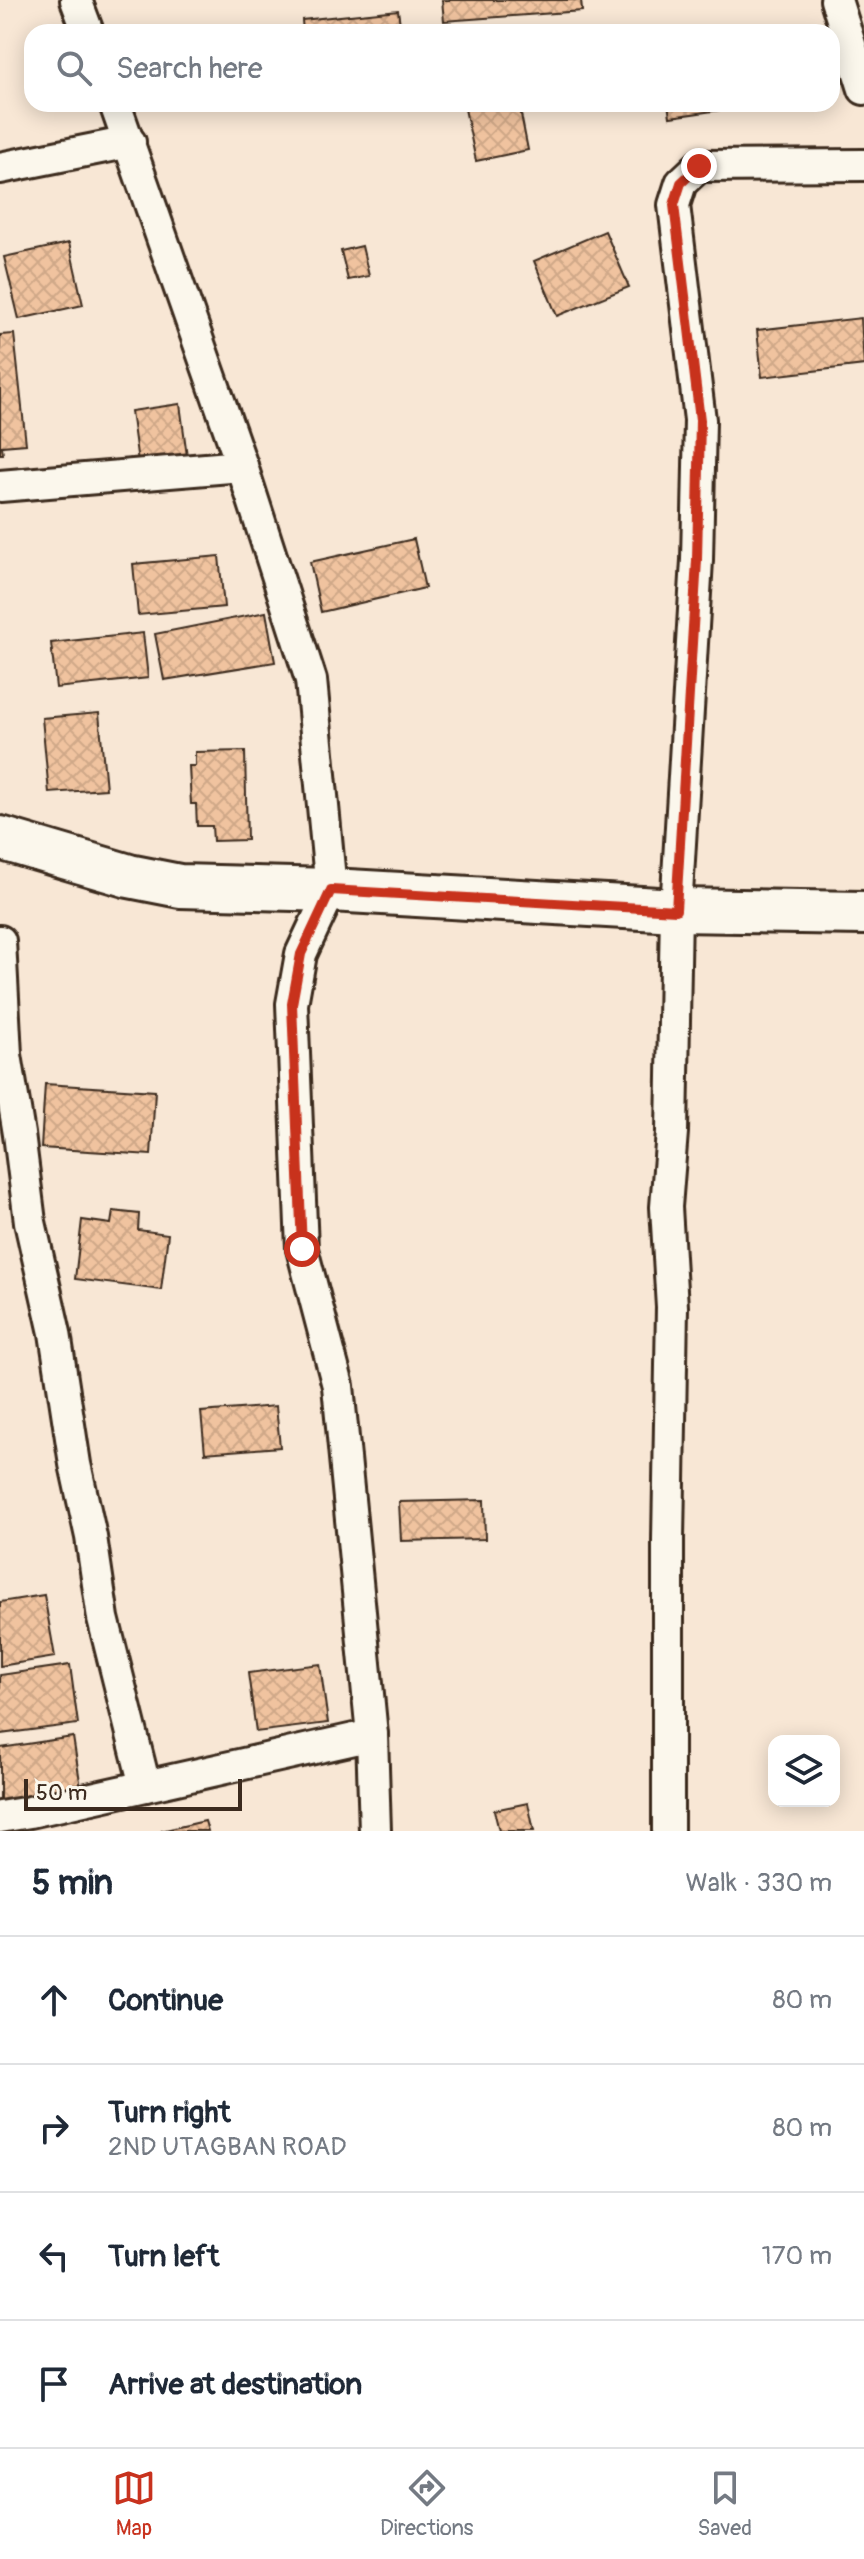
<!DOCTYPE html>
<html lang="en">
<head>
<meta charset="utf-8">
<style>
	:root { --surface:#fff; --page:#f2f2f3; --text:#1f2937; --muted:#747a83; --line:#e0e1e3; --accent:#c8321e }
	body { margin:0; font-family:Pangolin,sans-serif; background:var(--page); color:var(--text) }
	.controls { position:absolute; right:24px; bottom:24px; display:grid; overflow:hidden; border-radius:16px; box-shadow:0 4px 20px #0003 }
	.controls button { width:72px; height:72px; display:grid; place-items:center; padding:0; border:0; border-bottom:2px solid var(--line); background:var(--surface); color:var(--text); font:40px sans-serif }
	.scale { position:absolute; left:24px; bottom:20px; width:218px; box-sizing:border-box; padding-left:8px; border:4px solid #3b2a1e; border-top:0; font-size:22px; line-height:28px; white-space:nowrap; color:#3b2a1e; -webkit-text-stroke:6px #fbf7ec; paint-order:stroke }
	.stop { position:absolute; width:24px; height:24px; margin:-18px; border:6px solid #c8321e; border-radius:50%; background:#fff }
	.stop.end { background:#c8321e; border-color:#fff; box-shadow:0 2px 8px #0008 }
	.list { margin:0; padding:0; list-style:none }
	h2 { display:flex; justify-content:space-between; align-items:center; height:104px; margin:0; padding:0 32px; font-size:34px }
	h2 small { font-size:26px; font-weight:400; color:var(--muted) }
	.list li { display:grid; grid-template-columns:52px 1fr auto; gap:24px; align-items:center; box-sizing:border-box; height:128px; padding:0 32px; border-top:2px solid var(--line) }
	.list b { display:block; font-size:30px; white-space:nowrap }
	.list p { margin:0; font-size:26px; white-space:nowrap; color:var(--muted) }
	.list em { font-size:26px; font-style:normal; color:var(--muted) }
	.icon { flex:none; width:44px; height:44px; fill:none; stroke:currentColor; stroke-width:2; stroke-linecap:round; stroke-linejoin:round }
	.map { position:relative; flex:none; width:864px; height:1831px; overflow:hidden }
	.search { position:absolute; background:var(--surface); box-shadow:0 4px 20px #0003; left:24px; right:24px; top:24px; height:88px; display:flex; align-items:center; gap:20px; box-sizing:border-box; padding:0 28px; border-radius:24px; color:var(--muted); font-size:30px }
	.sheet { height:616px; background:var(--surface) }
	nav { display:flex; justify-content:space-around; align-items:center; box-sizing:border-box; height:112px; border-top:2px solid var(--line); background:var(--surface); font-size:22px; color:var(--muted) }
	nav a { display:grid; justify-items:center; gap:4px }
	nav .on { color:var(--accent) }
	.map>svg:first-child { display:block }
	.building { fill:url(#building-cross-hatch); stroke:#3b2a1e; stroke-width:2 }
	.lines { fill:none; stroke-linecap:round; stroke-linejoin:round }
	.street-casing { stroke:#3b2a1e; stroke-width:36 }
	.secondary-casing { stroke:#3b2a1e; stroke-width:48 }
	.street { stroke:#fbf7ec; stroke-width:30 }
	.secondary { stroke:#fbf7ec; stroke-width:42 }
	.route { stroke:#c8321e; stroke-width:10 }
</style>
</head>
<body>
<div class="map">
<svg width="864" height="1831" viewBox="0 0 864 1831">
	<defs>
		<pattern id="building-cross-hatch" width="8" height="8" patternUnits="userSpaceOnUse" patternTransform="scale(2)"><rect width="8" height="8" fill="#f0c39f"/><path d="M0 0l8 8M0 8l8-8" fill="none" stroke="#cfa888"/></pattern>
	</defs>
	<rect width="100%" height="100%" fill="#f8e7d5"/>
	<filter id="ink" filterUnits="userSpaceOnUse"><feTurbulence type="fractalNoise" baseFrequency=".0125" numOctaves="2"/><feDisplacementMap in="SourceGraphic" scale="16" xChannelSelector="R" yChannelSelector="G"/><feConvolveMatrix kernelMatrix="1 2 1 2 8 2 1 2 1" color-interpolation-filters="sRGB"/></filter>
	<g filter="url(#ink)">
		<g class="building">
			<path d="M442 0H581L582 11 444 21Z"/>
			<path d="M398 10 401 32H303L302 20Z"/>
			<path d="M464 104H519L528 150 476 161Z"/>
			<path d="M668 104H727L728 109 670 117Z"/>
			<path d="M605 231 629 287 557 316 534 261Z"/>
			<path d="M69 243 83 305 19 319 4 257Z"/>
			<path d="M362 246 369 276 348 280 341 251Z"/>
			<path d="M861 318 864 365 762 377 757 330Z"/>
			<path d="M14 334 26 444 2 446 3 454H0V335Z"/>
			<path d="M180 404 187 456 138 462 131 411Z"/>
			<path d="M414 539 425 588 321 612 310 562Z"/>
			<path d="M219 556 224 607 138 615 133 564Z"/>
			<path d="M266 612 275 662 164 680 155 634Z"/>
			<path d="M143 633 148 678 56 688 51 643Z"/>
			<path d="M99 713 106 789 49 793 42 718Z"/>
			<path d="M245 751 247 840 213 841 212 826H197L196 804H191L189 766H195V752Z"/>
			<path d="M45 1084 155 1091 151 1155 41 1148Z"/>
			<path d="M113 1211 139 1214 138 1230 168 1234 161 1290 75 1279 82 1220 111 1224Z"/>
			<path d="M276 1406 280 1447 205 1453 201 1412Z"/>
			<path d="M484 1500 485 1539 401 1541 399 1502Z"/>
			<path d="M44 1595 55 1657 0 1666V1602Z"/>
			<path d="M320 1664 328 1723 256 1732 248 1673Z"/>
			<path d="M70 1665 78 1724 0 1734V1675Z"/>
			<path d="M73 1737 82 1794 0 1806V1748Z"/>
			<path d="M528 1803 534 1831H499L494 1810Z"/>
			<path d="M205 1821 208 1831H161Z"/>
		</g>
		<g class="lines">
			<defs>
				<g id="street">
					<path d="M76 0 88 32"/>
					<path d="M836 0 864 89"/>
					<path d="M115 104 242 466 311 680 331 890 301 954 292 1004 302 1249 338 1386 372 1735 375 1831"/>
					<path d="M0 168 130 142"/>
					<path d="M0 486 242 466"/>
					<path d="M0 941 6 1055 19 1134 30 1222 55 1333 75 1464 91 1537 103 1618 145 1786"/>
					<path d="M0 1817 30 1812 372 1735"/>
					<path d="M668 1831V1540L672 1307 666 1207 672 1132 676 910 697 560 700 420 674 205 681 183 699 166 864 165"/>
				</g>
				<path id="secondary" d="M0 838 129 876 180 886 331 890 676 910 864 913"/>
			</defs>
			<use href="#street" class="street-casing"/>
			<use href="#secondary" class="secondary-casing"/>
			<use href="#street" class="street"/>
			<use href="#secondary" class="secondary"/>
		</g>
	</g>
	<g class="lines" filter="url(#ink)">
		<path class="route" d="M302 1249 292 1004 301 954 331 890 676 910 697 560 700 420 674 205 681 183 699 166"/>
	</g>
</svg>
<div class="controls">
<button><svg class="icon" aria-label="layers" viewBox="0 0 24 24"><path d="M12 4l9 5-9 5-9-5zM3 14l9 5 9-5"/></svg></button>
</div>
<div class="scale">50 m</div>
<div class="stop" style="left:302px;top:1249px"></div>
<div class="stop end" style="left:699px;top:166px"></div>
<div class="search"><svg class="icon" aria-label="search" viewBox="0 0 24 24"><circle cx="10" cy="10" r="6"/><path d="M15 15l6 6"/></svg>Search here</div>
</div>
<section class="sheet">
<h2>5 min<small>Walk · 330 m</small></h2>
<ul class="list">
<li><svg class="icon" aria-label="ahead" viewBox="0 0 24 24"><path d="M12 20V5M6 11l6-6 6 6"/></svg><div><b>Continue</b></div><em>80 m</em></li>
<li><svg class="icon" aria-label="right" viewBox="0 0 24 24"><path d="M7 20v-9h11M14 6l5 5-5 5"/></svg><div><b>Turn right</b><p>2ND UTAGBAN ROAD</p></div><em>80 m</em></li>
<li><svg class="icon" aria-label="left" viewBox="0 0 24 24"><path d="M17 20v-9H6M10 6l-5 5 5 5"/></svg><div><b>Turn left</b></div><em>170 m</em></li>
<li><svg class="icon" aria-label="arrive" viewBox="0 0 24 24"><path d="M6 21V4h12l-3 4 3 4H6"/></svg><div><b>Arrive at destination</b></div></li>
</ul>
</section>
<nav>
<a class="on"><svg class="icon" aria-label="map" viewBox="0 0 24 24"><path d="M3 6l6-2 6 2 6-2v14l-6 2-6-2-6 2zM9 4v14M15 6v14"/></svg>Map</a>
<a><svg class="icon" aria-label="directions" viewBox="0 0 24 24"><path d="M12 3l9 9-9 9-9-9zM9 14v-3h6M13 9l2 2-2 2"/></svg>Directions</a>
<a><svg class="icon" aria-label="saved" viewBox="0 0 24 24"><path d="M7 4h10v16l-5-4-5 4z"/></svg>Saved</a>
</nav>
</body>
</html>
